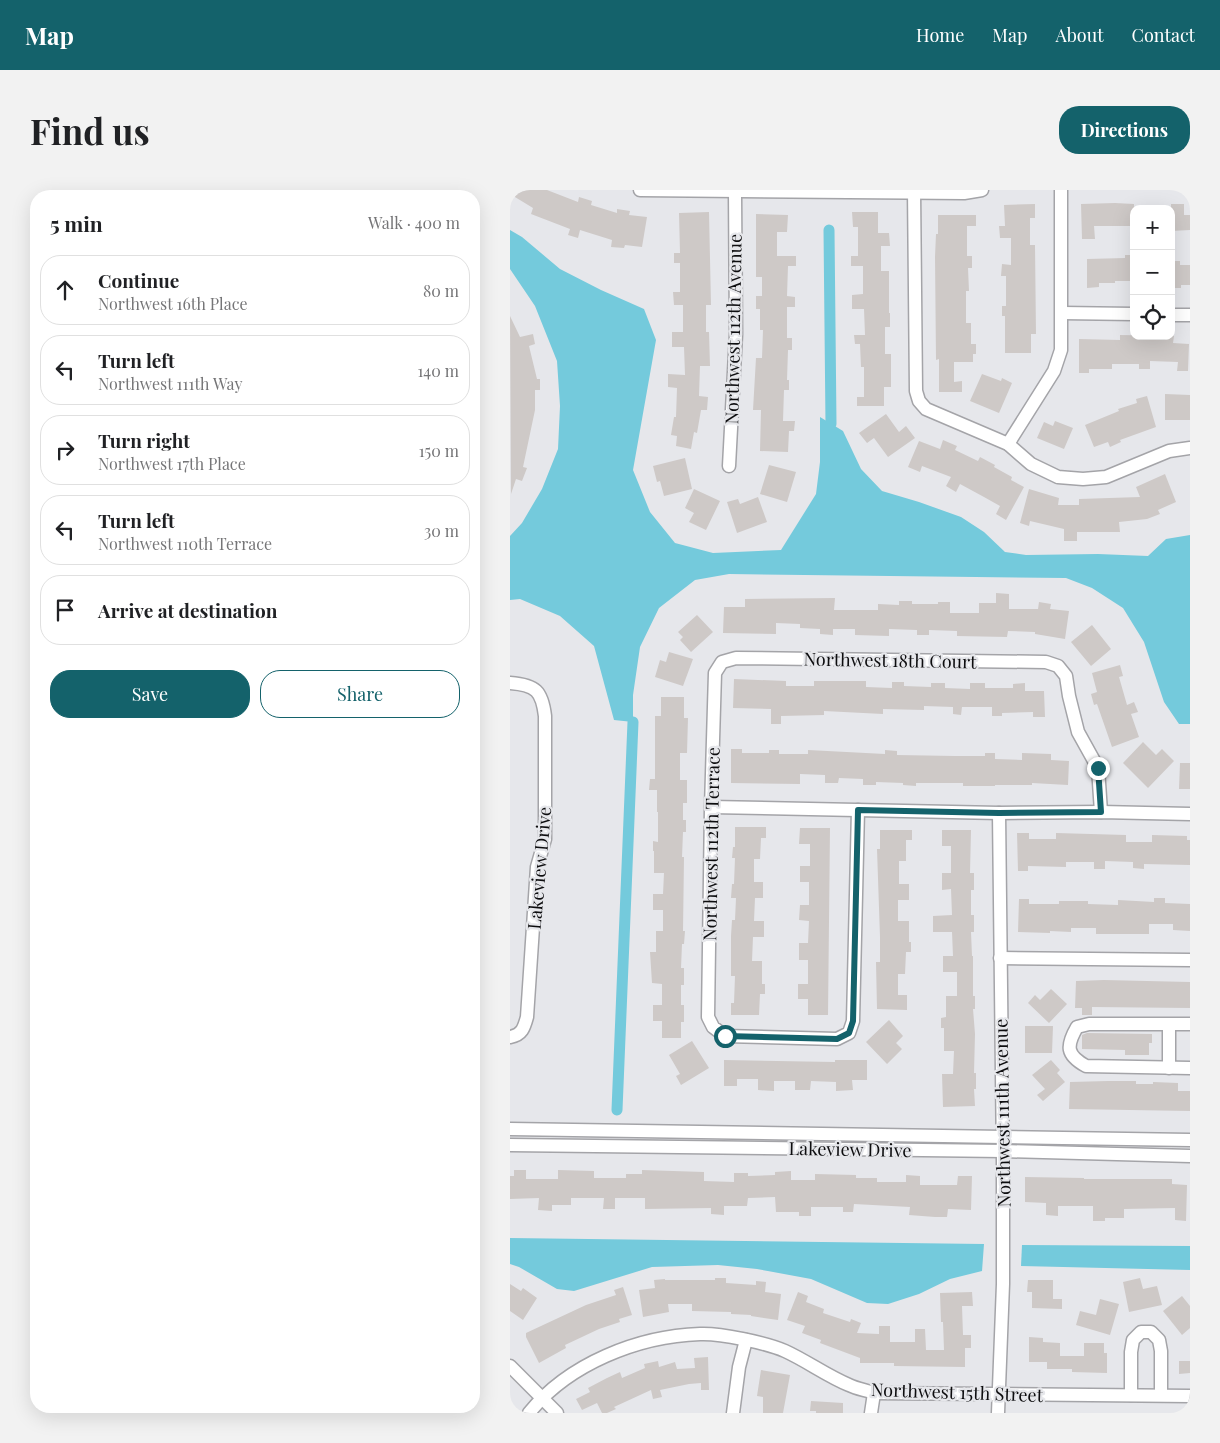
<!DOCTYPE html>
<html lang="en">
<head>
<meta charset="utf-8">
<style>
	:root { --surface:#fff; --page:#f2f2f2; --text:#202124; --muted:#757577; --line:#e0e0e0; --accent:#14626b }
	body { margin:0; font-family:"Playfair Display",serif; background:var(--page); color:var(--text) }
	.controls { position:absolute; right:15px; top:15px; display:grid; overflow:hidden; border-radius:10px; box-shadow:0 5px 20px #0002 }
	.controls button { width:45px; height:45px; display:grid; place-items:center; padding:0; border:0; border-bottom:1px solid var(--line); background:var(--surface); color:var(--text); font:25px sans-serif }
	.stop { position:absolute; width:15px; height:15px; margin:-11px; border:4px solid #14626b; border-radius:50%; background:#fff }
	.stop.end { background:#14626b; border-color:#fff; box-shadow:0 1px 5px #0008 }
	.list { margin:0; padding:0; list-style:none }
	h2 { display:flex; justify-content:space-between; align-items:center; height:65px; margin:0; padding:0 20px; font-size:21px }
	h2 small { font-size:16px; font-weight:400; color:var(--muted) }
	.list li { display:grid; grid-template-columns:32px 1fr auto; gap:15px; align-items:center; box-sizing:border-box; height:70px; margin:0 10px 10px; padding:0 10px; border:1px solid var(--line); border-radius:20px }
	.list b { display:block; font-size:19px; white-space:nowrap }
	.list p { margin:0; font-size:16px; white-space:nowrap; color:var(--muted) }
	.list em { font-size:16px; font-style:normal; color:var(--muted) }
	.actions { display:flex; gap:10px; padding:15px 20px }
	.actions a { flex:1; padding:11px 0; border:1px solid var(--accent); border-radius:20px; text-align:center; font-size:18px; color:var(--accent) }
	.actions .main { background:var(--accent); color:#fff }
	.icon { flex:none; width:28px; height:28px; fill:none; stroke:currentColor; stroke-width:2; stroke-linecap:round; stroke-linejoin:round }
	.map { position:relative; flex:none; width:680px; height:1223px; overflow:hidden; border-radius:20px }
	header { display:flex; align-items:center; gap:30px; box-sizing:border-box; height:70px; padding:0 25px; background:var(--accent); color:#fff }
	header strong { font-size:24px }
	nav { display:flex; gap:28px; margin-inline-start:auto; font-size:18px }
	.intro { display:flex; align-items:center; justify-content:space-between; box-sizing:border-box; height:120px; padding:0 30px }
	h1 { margin:0; font-size:35px }
	.button { padding:12px 22px; border-radius:20px; background:var(--accent); color:#fff; font-size:18px; font-weight:700 }
	main { display:flex; gap:30px; padding:0 30px }
	aside { flex:1; background:var(--surface); border-radius:20px; box-shadow:0 5px 20px #0002 }
	.map>svg:first-child { display:block }
	.water { fill:#74cadc }
	.lines { fill:none; stroke-linecap:round; stroke-linejoin:round }
	.canal { stroke:#74cadc; stroke-width:11 }
	.building { fill:#cec9c7 }
	.minor-casing { stroke:#a4a4a8; stroke-width:15 }
	.minor { stroke:#fff; stroke-width:12 }
	.route { stroke:#14626b; stroke-width:6 }
	.labels { text-anchor:middle; dominant-baseline:central; stroke-width:4.5; stroke-linejoin:round; paint-order:stroke }
	.street-label { font-size:18px; fill:#0d0d0f; stroke:#e6e7eb }
</style>
</head>
<body>
<header>
<strong>Map</strong>
<nav><a>Home</a><a>Map</a><a>About</a><a>Contact</a></nav>
</header>
<div class="intro"><h1>Find us</h1><a class="button">Directions</a></div>
<main>
<aside>
<h2>5 min<small>Walk · 400 m</small></h2>
<ul class="list">
<li><svg class="icon" aria-label="ahead" viewBox="0 0 24 24"><path d="M12 20V5M6 11l6-6 6 6"/></svg><div><b>Continue</b><p>Northwest 16th Place</p></div><em>80 m</em></li>
<li><svg class="icon" aria-label="left" viewBox="0 0 24 24"><path d="M17 20v-9H6M10 6l-5 5 5 5"/></svg><div><b>Turn left</b><p>Northwest 111th Way</p></div><em>140 m</em></li>
<li><svg class="icon" aria-label="right" viewBox="0 0 24 24"><path d="M7 20v-9h11M14 6l5 5-5 5"/></svg><div><b>Turn right</b><p>Northwest 17th Place</p></div><em>150 m</em></li>
<li><svg class="icon" aria-label="left" viewBox="0 0 24 24"><path d="M17 20v-9H6M10 6l-5 5 5 5"/></svg><div><b>Turn left</b><p>Northwest 110th Terrace</p></div><em>30 m</em></li>
<li><svg class="icon" aria-label="arrive" viewBox="0 0 24 24"><path d="M6 21V4h12l-3 4 3 4H6"/></svg><div><b>Arrive at destination</b></div></li>
</ul>
<div class="actions"><a class="main">Save</a><a>Share</a></div>
</aside>
<div class="map">
<svg width="680" height="1223" viewBox="0 0 680 1223">
	<rect width="100%" height="100%" fill="#e6e7eb"/>
	<g class="water">
		<path d="M0 40 12 47 50 79 91 100 134 119 146 150 123 280 140 322 165 353 203 363 271 360 306 304 310 272V227L333 241 351 279 372 301 409 312 451 327 474 342 495 362 516 365 588 364 638 366 656 349 680 345V534H669L654 512 634 452 613 418 582 398 556 388 219 384 185 390 149 418 130 457 123 505V532L104 530 84 456 50 426 10 409 0 410V346L12 333 32 299 48 259 50 216 47 171 25 116 0 79Z"/>
		<path d="M0 1048 474 1054 472 1081 440 1089 409 1104 378 1114 357 1113 301 1089 247 1079 208 1075 142 1077 64 1101 47 1099 9 1077 0 1074Z"/>
		<path d="M512 1055 680 1056V1080L511 1076Z"/>
	</g>
	<g class="lines">
		<g class="canal">
			<path d="M319 40 321 234"/>
			<path d="M107 920 123 532"/>
		</g>
	</g>
	<g class="building">
		<path d="M0 0H37L68 12 69 7 82 11 81 15 107 23V19L120 21 119 25 137 27 132 57 115 55 114 58 101 57 102 50 70 40 68 48 58 45 60 39 21 24 23 18 0 4Z"/>
		<path d="M605 13 624 14V36H584L585 49H572L571 14Z"/>
		<path d="M525 14V28H520V55H525L526 144H521V163H495V126H492V116H496V86H491L492 74 501 75V48H490L489 36H495L494 15Z"/>
		<path d="M661 14H674V25H680V40L661 41Z"/>
		<path d="M199 22 201 115H196V142H199L200 176H190L189 206 198 207 197 220H191L187 243 184 242 181 259 166 256 167 246 161 245 164 227H166L167 198 158 197V184L175 185 174 157H162V142H173V115H164L163 102H170V73H164V63H170L169 23Z"/>
		<path d="M342 22H368V43H379L380 56H371V81H379V123H380V137H375V164H381V197H374V216H347V207H354V177H351L350 154H345L344 145H355L354 119H342V105L353 104V76H341V66H348V37H343Z"/>
		<path d="M246 24 278 25 277 42H267V66H286V76H278L277 106 285 107V117H277V148H282V160H278L277 190H279V200H274L273 231H285L284 241H279L278 262 250 261 251 220H243L246 168H252L253 140H250V119H246V106H252V87H246Z"/>
		<path d="M428 25H466V36H457V66H462V78H458L459 101H456V133H461V154H466V164H463V172H444V192L452 191V202H429V169L426 170 425 67 426 44H428Z"/>
		<path d="M615 65H624V91H605V93H589V97L577 98V69L615 68Z"/>
		<path d="M661 71H670V75H680V95H671V98H661Z"/>
		<path d="M0 126 10 147 23 144 25 154 19 156 27 189H30V200H25V220L13 277 17 278 12 291 6 289 1 304Z"/>
		<path d="M610 145 664 146 663 153 679 154 678 181H667L668 172 640 171V179H629V174H602V179H579V183H569V149L610 150Z"/>
		<path d="M472 184 491 191 492 188 502 193 489 223 460 211Z"/>
		<path d="M655 204 680 205V230H655Z"/>
		<path d="M637 206 646 237 610 250 611 252 600 257 598 252 584 257 575 235 609 221 608 219 627 213 626 209Z"/>
		<path d="M376 224 389 242 396 236 405 248 378 267 364 248 357 253 349 243Z"/>
		<path d="M545 231 563 238 554 259 527 248 534 232 543 236Z"/>
		<path d="M433 250 447 256 445 260 468 271 470 267 485 275 484 277 502 287 501 290 514 297 496 330 486 324 490 316 474 307 450 294 446 302 436 296 441 287 412 276 410 282 398 277 409 251 430 259Z"/>
		<path d="M175 268 182 299 154 306 150 291 147 292 143 276Z"/>
		<path d="M259 275 286 282 277 312 250 304Z"/>
		<path d="M655 284 666 312 648 320 650 324 637 329 609 332 610 342H567V351H554V339L520 331 519 336 510 333 519 299 549 308 548 315H569V309L630 307 626 297Z"/>
		<path d="M184 299 210 311 196 340 179 332 184 323 175 318Z"/>
		<path d="M248 307 257 332 227 343 217 312 228 309 230 314Z"/>
		<path d="M486 403 499 404V419H528L529 412 541 414 540 419 559 421 555 449 525 444V442L498 441 497 447 447 446V441L419 440V445H407V440L379 439V446L345 445V439H323V445L310 444V439L290 438V434L266 433V444L213 443 214 417H235V409L325 408 324 420H368V414L389 415V411H402V414H428V412H440V423H469V413H486Z"/>
		<path d="M187 425 203 442 181 462 170 450 173 447 168 442Z"/>
		<path d="M582 435 601 459 581 476 561 452Z"/>
		<path d="M159 462 183 469 173 496 145 487 150 470 156 472Z"/>
		<path d="M610 475 613 486 609 487 617 515 624 512 628 522 621 524 629 547 602 557 587 514 584 515 581 504 587 502 582 483Z"/>
		<path d="M224 489 276 491V496H304V491H356V497L382 498V492H394V496L421 497V493H435V498L460 499V493H475V498H503V494L515 493V501H534L535 527H523V522L492 523V526H482V517H452L451 525 443 524V517L414 516V520L373 519V524L314 521V525L271 526V534H261V519L223 518Z"/>
		<path d="M151 507H174V528H178L177 563H170V590H177V613H173V630H176V642H173L172 667H174L173 741H175L174 754H172L171 778H174V795H171V815H174V832H171V848H152V831H143V815H152V794L142 793 140 762H146V741H153V720H143V704H153L154 683H144V661H143V651L148 652V622H147V600H139L140 589H145V526H151Z"/>
		<path d="M633 552 646 565 652 559 664 571 638 598 613 573Z"/>
		<path d="M221 559H232V563H259V560H269V564H298V560L375 564V560L387 561V565L445 566H475V563H485V569L512 570V563L541 564V570L559 571 558 595 522 593V595H485V596H453V593H406V596L393 595V593L366 592V595H353V589L329 588 328 593H315V585L290 584V594L221 593Z"/>
		<path d="M670 573H680V599H669Z"/>
		<path d="M225 637H256V648H251L250 669H244V692H253V708H245L244 731H254V747H243L242 771H252V794H255V804H250L249 825H221V813H224L225 786H221V746L222 730H225L226 708H221L222 694H224L225 668H222L223 657H225Z"/>
		<path d="M290 638H320L318 825H298V809H288V794H298V770H289V753H298L299 731 289 730 290 715H299V692H290V676H300V654H289Z"/>
		<path d="M370 640H402V650H396V671H389V694H399V710H388V731H399V752H401V762H396L395 784H388V805H397V820L367 819 366 772H370V747L367 659H370Z"/>
		<path d="M432 640H461L460 683H464V700H461V725H464V742H461L462 766H463V806H465V819H463L465 844 464 883H466V899H464L465 916 433 917 432 884H443L444 861H434V838H431V828L436 827V806H447V782H433V766H443L442 742H423V726L442 725 441 699 432 700V683H441V656H432Z"/>
		<path d="M507 643H519V649H546V643L616 645V652H642V645L677 646V650H680V675L634 674V679L623 678V672L595 671V679H584V672H556V677L518 676V681H508Z"/>
		<path d="M644 708H655V713L680 714V741L663 740V734H639V744H586V738H561V742L540 741V743L508 742 509 709H519V714H549V711H578V714L608 715V710L644 712Z"/>
		<path d="M594 790 680 792V818L582 817V825H572V818H565L566 791Z"/>
		<path d="M541 799 557 814 539 833 518 813 525 805 530 810Z"/>
		<path d="M379 830 393 846 386 853 392 859 377 874 356 852Z"/>
		<path d="M515 836H543L542 863H515Z"/>
		<path d="M577 843 642 844V853H639V865H615V860L572 859V845Z"/>
		<path d="M182 851 199 878 171 895 166 886 170 884 159 865Z"/>
		<path d="M214 870 325 872V870H357V890H342L343 900 326 901V892L301 891 300 900H285V891H264V901L248 900V889H227V896H214Z"/>
		<path d="M541 870 550 880 547 883 555 892 533 911 527 905 535 899 522 885Z"/>
		<path d="M598 891H626V894H643V892L668 893V901H680V921L559 919 560 892Z"/>
		<path d="M4 980H16V989H48V980L84 981V988H116V984H132V980L194 982V991L224 992V983H238V986L265 985V982L281 981V990H305V984L346 985V988H367V992H396V985L410 986V995H447L448 986H462L461 1020 438 1019 437 1027H425L399 1025 400 1017 344 1014 343 1022H333V1017H301V1026H289V1022H266L265 1007 238 1008 237 1016H214V1025L201 1024V1018L135 1019V1008H105V1019H93L94 1008H61V1015H42V1021L28 1020 29 1008 0 1009V986H4Z"/>
		<path d="M515 987 574 988V989H662V994L677 995 676 1031 665 1030V1018L614 1019V1028H595V1031H583V1016H548V1026L536 1025V1013L515 1012Z"/>
		<path d="M205 1088H216V1093L246 1095V1091L256 1092 255 1102 271 1104 268 1130 241 1126V1125L221 1124V1122L182 1121V1114H158L159 1122 133 1127 129 1100 145 1098 144 1090 155 1089V1090H205Z"/>
		<path d="M630 1088 633 1099 647 1096 652 1115 619 1122 613 1092Z"/>
		<path d="M518 1090H543V1109H552V1119L522 1118V1102H517Z"/>
		<path d="M0 1094 11 1101 13 1098 27 1108 13 1130 0 1121Z"/>
		<path d="M113 1097 122 1125 109 1129 110 1132 89 1139 55 1155 56 1158 29 1173 16 1147V1143L76 1115 106 1105 104 1100Z"/>
		<path d="M288 1102 298 1106 296 1112 314 1119 313 1123 340 1132 341 1129 351 1133 347 1143 369 1144V1136H380V1152H405V1139H415L416 1160H434L433 1132H431L430 1103 462 1102 463 1116H452L453 1145H461V1158H455V1177L384 1176V1173H350V1168L310 1153 311 1150 292 1143 295 1136 277 1130Z"/>
		<path d="M672 1106 680 1116V1138L672 1145 653 1121Z"/>
		<path d="M590 1109 609 1114 600 1145 566 1135 570 1121 586 1125Z"/>
		<path d="M519 1147 533 1148V1152L550 1153V1166H574V1153H594V1163H597V1183L562 1182V1179H537V1172H519Z"/>
		<path d="M198 1167 199 1200H191V1193L179 1194 150 1200 152 1207 143 1209 141 1200 104 1217 106 1219 97 1223H92L87 1213 72 1220 66 1209 80 1202 78 1198 97 1188 110 1182 112 1188 135 1178 134 1174 148 1171 149 1177 165 1172 167 1179 185 1178 184 1168Z"/>
		<path d="M669 1171H680V1183L669 1184Z"/>
		<path d="M251 1180 280 1185 273 1223H253V1207L247 1206Z"/>
		<path d="M301 1211 333 1213V1223H306V1221H300Z"/>
	</g>
	<g class="lines">
		<defs>
			<g id="minor">
				<path d="M130 0 454 3 472 0"/>
				<path d="M404 0 406 201 409 211 416 219 498 254 521 274 548 287 573 289 596 287 659 261 680 258"/>
				<path d="M552 123 624 124"/>
				<path d="M661 125H680"/>
				<path d="M498 254 544 181 551 160V0"/>
				<path d="M219 276 226 144 225 2"/>
				<path d="M0 493C26 495 32 501 35 526V649L27 677 17 827C14 838 12 845 0 847"/>
				<path d="M201 617 489 623 591 622 680 624"/>
				<path d="M348 620 343 831 339 843 327 849 215 846 203 837 198 827 201 617 205 483 212 472 226 468 536 472 548 476 556 486 559 506 568 542 588 578 591 622"/>
				<path d="M490 768 680 770"/>
				<path d="M680 834H579L567 837C556 856 556 865 576 876L680 878"/>
				<path d="M659 835V878"/>
				<path d="M0 939 680 950"/>
				<path d="M0 955 493 961 680 966"/>
				<path d="M0 1176 47 1223"/>
				<path d="M621 1205V1162L623 1150 631 1142H641L649 1150 651 1161V1205"/>
				<path d="M19 1223C58 1174 128 1146 190 1144 210 1143 257 1153 275 1161 297 1171 317 1186 339 1195 347 1199 356 1200 364 1203L680 1206"/>
				<path d="M223 1223 229 1177 236 1150"/>
				<path d="M361 1223 364 1203"/>
				<path d="M488 1223 493 1094V972L489 623"/>
			</g>
		</defs>
		<use href="#minor" class="minor-casing"/>
		<use href="#minor" class="minor"/>
	</g>
	<g class="lines">
		<path class="route" d="M215 846 327 849 339 843 343 831 348 620 489 623 591 622 588 578"/>
	</g>
	<g class="labels">
		<g class="street-label">
			<text transform="translate(223 139) rotate(-89)">Northwest 112th Avenue</text>
			<text transform="translate(380 470) rotate(1)">Northwest 18th Court</text>
			<text transform="translate(201 654) rotate(-89)">Northwest 112th Terrace</text>
			<text transform="translate(29 678) rotate(-85)">Lakeview Drive</text>
			<text transform="translate(492 923) rotate(-91)">Northwest 111th Avenue</text>
			<text transform="translate(340 959) rotate(1)">Lakeview Drive</text>
			<text transform="translate(447 1202) rotate(2)">Northwest 15th Street</text>
		</g>
	</g>
</svg>
<div class="controls">
<button>+</button>
<button>−</button>
<button><svg class="icon" aria-label="locate" viewBox="0 0 24 24"><circle cx="12" cy="12" r="6"/><path d="M12 2v4M12 18v4M2 12h4M18 12h4"/></svg></button>
</div>
<div class="stop" style="left:215px;top:846px"></div>
<div class="stop end" style="left:588px;top:578px"></div>
</div>
</main>
</body>
</html>
